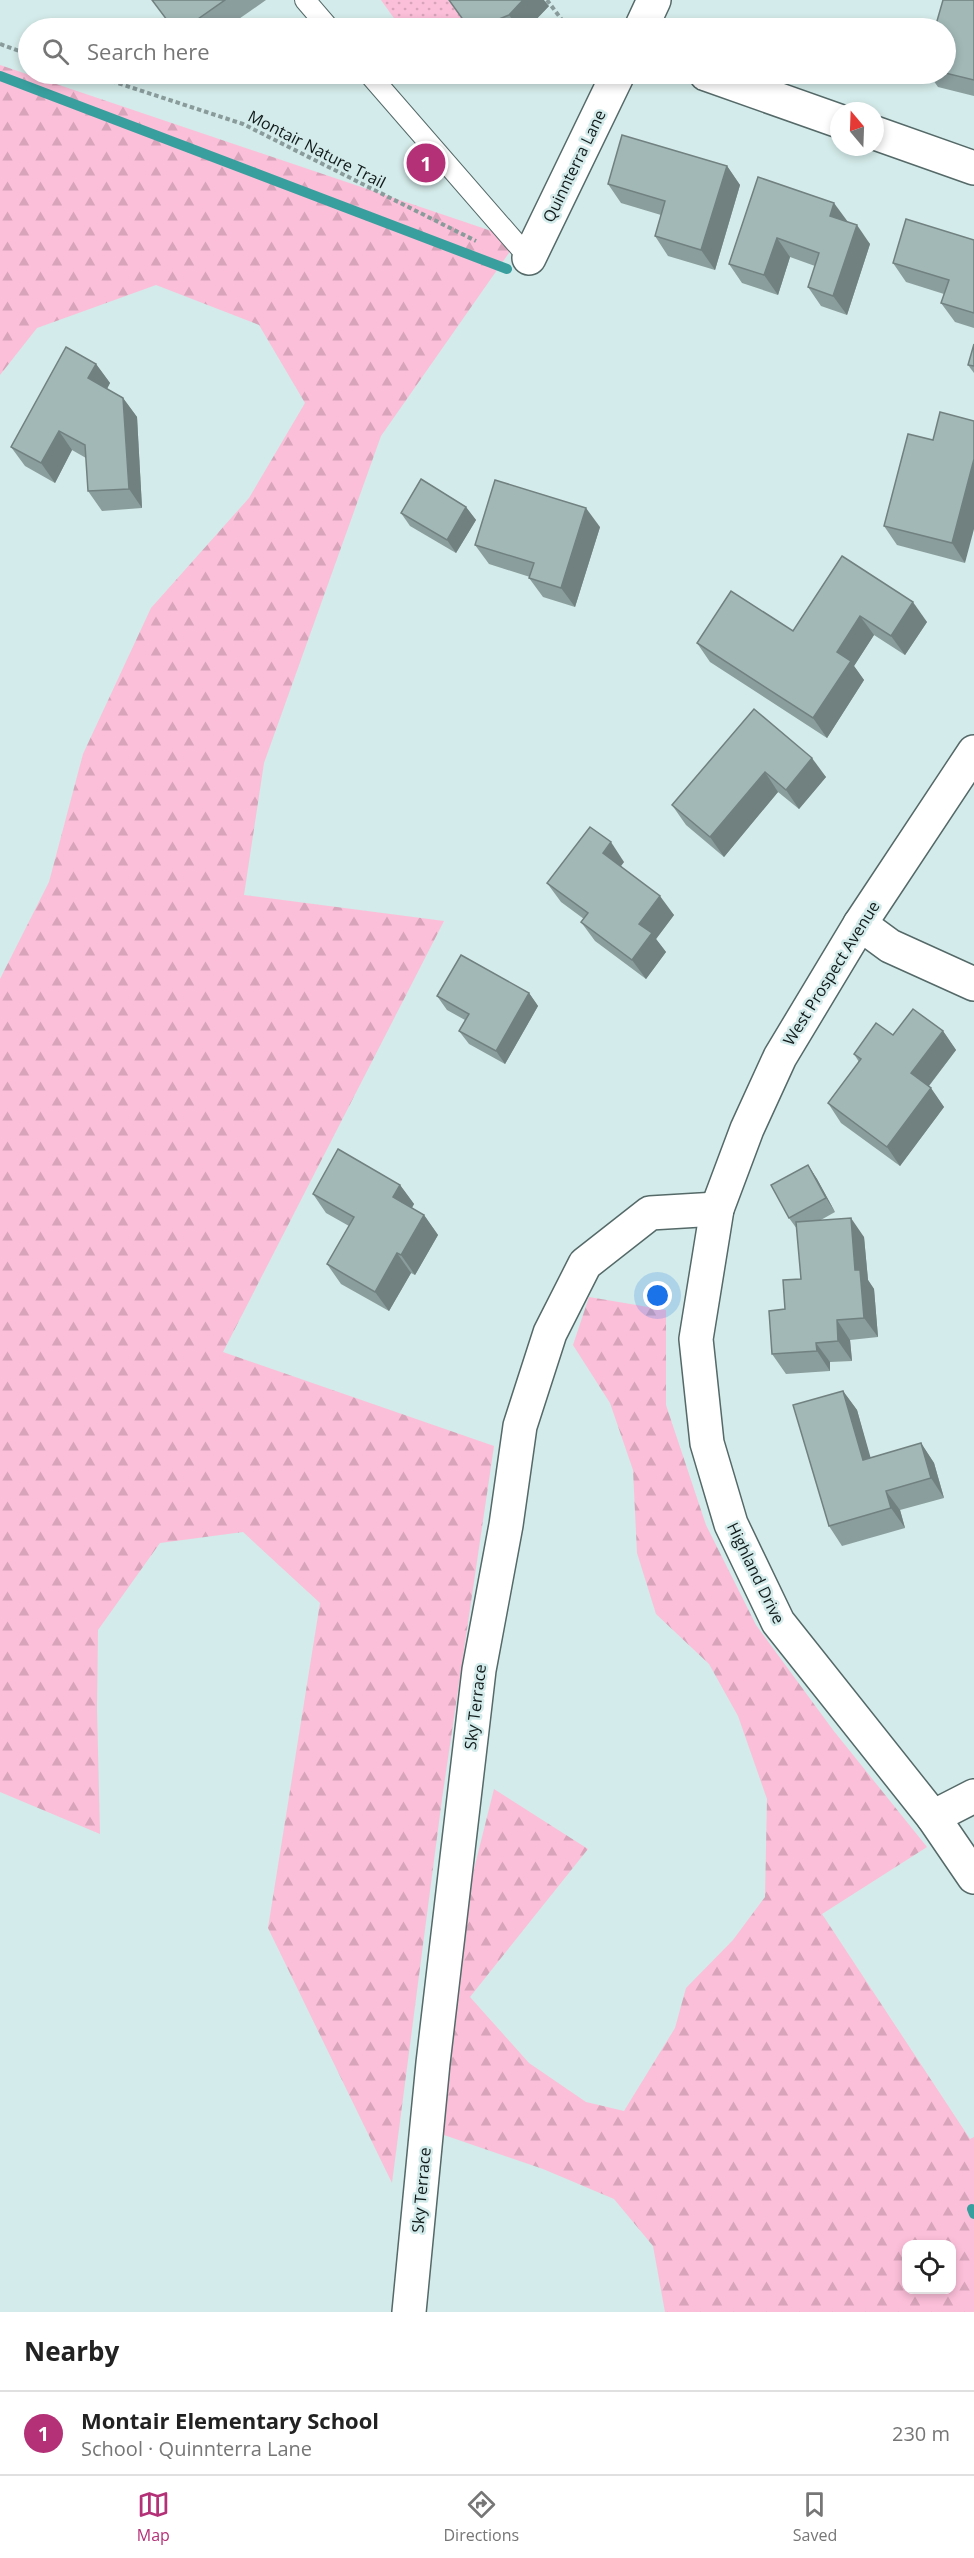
<!DOCTYPE html>
<html lang="en">
<head>
<meta charset="utf-8">
<style>
	:root { --surface:#fff; --page:#f6f6f6; --text:#222; --muted:#767676; --line:#e0e0e0; --accent:#b43178 }
	body { margin:0; font-family:"Open Sans",sans-serif; background:var(--page); color:var(--text) }
	.controls { position:absolute; right:18px; bottom:18px; display:grid; overflow:hidden; border-radius:12px; box-shadow:0 3px 9px #0003 }
	.controls button { width:54px; height:54px; display:grid; place-items:center; padding:0; border:0; border-bottom:2px solid var(--line); background:var(--surface); color:var(--text); font:30px sans-serif }
	.compass { position:absolute; left:830px; top:102px; width:54px; height:54px; border-radius:50%; background:var(--surface); box-shadow:0 3px 9px #0003; rotate:341deg }
	.you { position:absolute; left:658px; top:1296px; width:21px; height:21px; margin:-15px; border:4px solid #fff; border-radius:50%; background:#1a73e8; box-shadow:0 0 0 9px #1a73e833 }
	.badge { display:grid; place-items:center; width:39px; height:39px; border-radius:50%; background:var(--accent); color:#fff; font-size:20px; font-weight:700 }
	.pin { position:absolute; translate:-50% -50%; border:3px solid #fff; box-shadow:0 2px 6px #0006 }
	.list { margin:0; padding:0; list-style:none }
	h2 { display:flex; justify-content:space-between; align-items:center; height:78px; margin:0; padding:0 24px; font-size:26px }
	h2 small { font-size:20px; font-weight:400; color:var(--muted) }
	.list li { display:grid; grid-template-columns:39px 1fr auto; gap:18px; align-items:center; box-sizing:border-box; height:84px; padding:0 24px; border-top:2px solid var(--line) }
	.list b { display:block; font-size:22px; white-space:nowrap }
	.list p { margin:0; font-size:20px; white-space:nowrap; color:var(--muted) }
	.list em { font-size:20px; font-style:normal; color:var(--muted) }
	.icon { flex:none; width:33px; height:33px; fill:none; stroke:currentColor; stroke-width:2; stroke-linecap:round; stroke-linejoin:round }
	.map { position:relative; flex:none; width:974px; height:2312px; overflow:hidden }
	.search { position:absolute; background:var(--surface); box-shadow:0 3px 9px #0003; left:18px; right:18px; top:18px; height:66px; display:flex; align-items:center; gap:15px; box-sizing:border-box; padding:0 21px; border-radius:33px; color:var(--muted); font-size:22px }
	.sheet { height:162px; background:var(--surface) }
	nav { display:flex; justify-content:space-around; align-items:center; box-sizing:border-box; height:84px; border-top:2px solid var(--line); background:var(--surface); font-size:16px; color:var(--muted) }
	nav a { display:grid; justify-items:center; gap:3px }
	nav .on { color:var(--accent) }
	.map>svg:first-child { display:block }
	.forest { fill:url(#forest-firs); fill-rule:evenodd }
	.park { fill:url(#park-dots) }
	.lines { fill:none; stroke-linecap:round; stroke-linejoin:round }
	.stream { stroke:#389f9e; stroke-width:10 }
	.service-casing { stroke:#546968; stroke-width:22 }
	.minor-casing { stroke:#546968; stroke-width:36 }
	.path { stroke:#899b9b; stroke-width:4; stroke-dasharray:4.5 3; stroke-linecap:butt }
	.service { stroke:#fff; stroke-width:20 }
	.minor { stroke:#fff; stroke-width:33 }
	.wall { fill:#8a9e9d }
	.shaded-wall { fill:#718180 }
	.building { fill:#a1b8b7; stroke:#718180; stroke-width:1.5 }
	.labels { text-anchor:middle; dominant-baseline:central; stroke-width:5; stroke-linejoin:round; paint-order:stroke }
	.street-label { font-size:16px; fill:#111a1a; stroke:#d3ebea }
</style>
</head>
<body>
<div class="map">
<svg width="974" height="2312" viewBox="0 0 974 2312">
	<defs>
		<pattern id="forest-firs" width="22" height="20" patternUnits="userSpaceOnUse" patternTransform="scale(1.5)"><rect width="22" height="20" fill="#fcbfd9"/><path d="M5 1l3.5 6h-7zM16 11l3.5 6h-7z" fill="#d7a4ba"/></pattern>
		<pattern id="park-dots" width="8" height="8" patternUnits="userSpaceOnUse" patternTransform="scale(1.5)"><rect width="8" height="8" fill="#fcbfd9"/><path d="M2 2h.1M6 6h.1" fill="none" stroke="#d7a4ba" stroke-width="1.8" stroke-linecap="round"/></pattern>
	</defs>
	<rect width="100%" height="100%" fill="#d3ebea"/>
	<g class="forest">
		<path d="M0 65 518 240 381 436 264 763 244 895 444 921 223 1352 494 1446 442 1799 392 2183 268 1928 320 1603 243 1532 160 1543 98 1630 97 1709 100 1834 0 1792V979L49 882 83 754 151 608 249 498 305 403 259 325 156 285 37 328 0 375Z"/>
		<path d="M589 1297 666 1310V1405L706 1525 756 1625 833 1730 927 1847 822 1914 970 2139 974 2137V2312H665L653 2246 614 2199 543 2169 444 2135 436 2136 460 1925 494 1789 588 1849 470 1997 529 2063 586 2102 624 2111 675 2028 686 1988 733 1940 765 1897 767 1799 738 1716 709 1664 656 1614 637 1553 633 1470 610 1403 573 1345ZM906 2244H952V2290H906Z"/>
	</g>
	<path class="park" d="M381 0H449L469 28H401Z"/>
	<g class="lines">
		<g class="stream">
			<path d="M0 76 507 269"/>
			<path d="M972 2209 974 2214"/>
		</g>
		<defs>
			<g id="service">
				<path d="M305 0 329 28"/>
				<path d="M369 74 529 258"/>
			</g>
			<g id="minor">
				<path d="M641 28 654 0"/>
				<path d="M706 74 839 121"/>
				<path d="M875 133 974 168"/>
				<path d="M529 258 618 74"/>
				<path d="M974 752 860 924 780 1057 747 1129 717 1209 696 1339 707 1443 731 1524 778 1622 933 1817 974 1877"/>
				<path d="M860 924 890 946 974 984"/>
				<path d="M933 1817 974 1796"/>
				<path d="M409 2312 433 2063 479 1670 506 1525 520 1426 550 1333 585 1264 650 1213 717 1209"/>
			</g>
		</defs>
		<use href="#service" class="service-casing"/>
		<use href="#minor" class="minor-casing"/>
		<g class="path">
			<path d="M547 0 568 28"/>
			<path d="M0 44 28 54"/>
			<path d="M90 74 243 124 476 241"/>
		</g>
		<use href="#service" class="service"/>
		<use href="#minor" class="minor"/>
	</g>
	<g class="wall">
		<path d="M152 0H266L226 28H173Z"/>
		<path d="M449 0 549 6 528 28H469Z"/>
		<path d="M974 0V96L938 87 929 74H945V28Z"/>
		<path d="M727 166 740 185 715 270 668 256 655 236 661 215 621 203 608 184Z"/>
		<path d="M758 177 848 222 870 244 847 315 821 306 808 287 815 266 790 257 778 295 742 283 729 264Z"/>
		<path d="M974 240V328L955 322 941 303 944 294 906 282 893 263Z"/>
		<path d="M974 344V373L968 365Z"/>
		<path d="M96 364 110 383 107 389 123 398 137 417 142 508 102 511 88 491 86 458 72 450 55 483 25 466 11 447Z"/>
		<path d="M908 434 965 563 897 545 884 526Z"/>
		<path d="M466 507 476 520 456 553 410 526 401 513Z"/>
		<path d="M600 527 575 607 543 597 529 578 530 577 489 564 475 545Z"/>
		<path d="M842 556 927 622 905 655 874 635 854 666 864 680 827 738 710 662 697 643 793 631Z"/>
		<path d="M754 709 826 777 799 809 778 792 724 857 686 825 672 805Z"/>
		<path d="M624 862 621 866 674 915 656 939 666 952 646 979 595 941 581 922 584 919 561 902 547 883Z"/>
		<path d="M529 993 538 1006 505 1064 469 1044 459 1031 465 1020 447 1010 437 996Z"/>
		<path d="M943 1031 956 1050 929 1086 944 1107 900 1166 841 1123 828 1103 859 1062 854 1054 893 1035Z"/>
		<path d="M808 1165 817 1179 835 1212 819 1221 864 1237 868 1280 874 1289 878 1337 850 1340 852 1361 830 1362V1371L786 1374 772 1354 785 1309 801 1279 797 1229 789 1218Z"/>
		<path d="M400 1185 414 1204 412 1208 424 1215 438 1235 415 1275 411 1273 389 1311 341 1284 327 1264 349 1226 326 1213 313 1194Z"/>
		<path d="M843 1391 857 1410 870 1458 921 1443 934 1463 944 1498 900 1510 905 1528 842 1546 829 1526Z"/>
	</g>
	<g class="shaded-wall">
		<path d="M523 0H544L549 6 528 28H519L509 15Z"/>
		<path d="M727 166 740 185 715 270 701 250Z"/>
		<path d="M834 203 848 222 830 216Z"/>
		<path d="M857 225 870 244 847 315 833 296Z"/>
		<path d="M777 238 790 257 778 295 764 275Z"/>
		<path d="M96 364 110 383 102 398 88 378Z"/>
		<path d="M123 398 137 417 142 508 129 489Z"/>
		<path d="M59 431 72 450 55 483 41 463Z"/>
		<path d="M974 459V529L965 563 952 543Z"/>
		<path d="M466 507 476 520 456 553 447 540Z"/>
		<path d="M586 508 600 527 575 607 561 588Z"/>
		<path d="M913 602 927 622 905 655 891 636Z"/>
		<path d="M860 616 874 635 854 666 864 680 827 738 813 718 837 652Z"/>
		<path d="M812 758 826 777 799 809 786 790Z"/>
		<path d="M765 772 778 792 724 857 710 837Z"/>
		<path d="M611 842 624 862 616 872 603 853Z"/>
		<path d="M660 896 674 915 656 939 666 952 646 979 632 960 639 924Z"/>
		<path d="M529 993 538 1006 505 1064 496 1051Z"/>
		<path d="M943 1031 956 1050 924 1092 911 1073Z"/>
		<path d="M931 1088 944 1107 900 1166 887 1147Z"/>
		<path d="M808 1165 817 1179 835 1212 826 1198Z"/>
		<path d="M400 1185 414 1204 406 1217 393 1197Z"/>
		<path d="M424 1215 438 1235 415 1275 401 1255Z"/>
		<path d="M851 1218 864 1237 868 1280 874 1289 878 1337 864 1318 855 1270Z"/>
		<path d="M397 1253 411 1273 389 1311 375 1292Z"/>
		<path d="M837 1320 850 1340 852 1361 838 1341Z"/>
		<path d="M816 1343 830 1362V1371L817 1351Z"/>
		<path d="M843 1391 857 1410 877 1480 863 1460Z"/>
		<path d="M921 1443 934 1463 944 1498 931 1478Z"/>
		<path d="M886 1491 900 1510 905 1528 891 1508Z"/>
	</g>
	<g class="building">
		<path d="M152 0H225L185 28H173Z"/>
		<path d="M449 0H523L509 15 477 28H469Z"/>
		<path d="M943 0H974V80L945 73V28H935Z"/>
		<path d="M622 135 727 166 701 250 655 236 665 201 608 184Z"/>
		<path d="M758 177 834 203 830 216 857 225 833 296 808 287 819 253 777 238 764 275 729 264Z"/>
		<path d="M906 219 974 240V313L941 303 949 280 893 263Z"/>
		<path d="M974 344V366L968 365Z"/>
		<path d="M66 347 96 364 88 378 123 398 129 489 88 491 85 445 59 431 41 463 11 447Z"/>
		<path d="M940 412 974 421V459L952 543 884 526 908 434 933 440Z"/>
		<path d="M421 479 466 507 447 540 401 513Z"/>
		<path d="M495 480 586 508 561 588 529 578 534 563 475 545Z"/>
		<path d="M842 556 913 602 891 636 860 616 837 652 851 661 813 718 697 643 731 591 793 631Z"/>
		<path d="M754 709 812 758 786 790 765 772 710 837 672 805Z"/>
		<path d="M590 827 611 842 603 853 660 896 639 924 652 933 632 960 581 922 588 913 547 883Z"/>
		<path d="M461 955 529 993 496 1051 459 1031 469 1014 437 996Z"/>
		<path d="M913 1009 943 1031 911 1073 931 1088 887 1147 828 1103 861 1059 854 1054 876 1023 893 1035Z"/>
		<path d="M338 1149 400 1185 393 1197 424 1215 401 1255 397 1253 375 1292 327 1264 354 1217 313 1194Z"/>
		<path d="M808 1165 826 1198 789 1218 771 1185Z"/>
		<path d="M851 1218 855 1270H860L864 1318 837 1320 838 1341 816 1343 817 1351 772 1354 769 1311 785 1309 783 1280 801 1279 796 1222Z"/>
		<path d="M843 1391 863 1460 921 1443 931 1478 886 1491 891 1508 829 1526 793 1405Z"/>
	</g>
	<g class="labels">
		<g class="street-label">
			<text transform="translate(317 149) rotate(27)">Montair Nature Trail</text>
			<text transform="translate(574 166) rotate(-64)">Quinnterra Lane</text>
			<text transform="translate(831 973) rotate(-58)">West Prospect Avenue</text>
			<text transform="translate(756 1573) rotate(64)">Highland Drive</text>
			<text transform="translate(475 1707) rotate(-83)">Sky Terrace</text>
			<text transform="translate(421 2190) rotate(-85)">Sky Terrace</text>
		</g>
	</g>
</svg>
<div class="controls">
<button><svg class="icon" aria-label="locate" viewBox="0 0 24 24"><circle cx="12" cy="12" r="6"/><path d="M12 2v4M12 18v4M2 12h4M18 12h4"/></svg></button>
</div>
<svg class="compass" viewBox="-18 -18 36 36"><path d="M0-13l5 13h-10z" fill="#e53935"/><path d="M0 13l5-13h-10z" fill="#767676"/></svg>
<div class="you"></div>
<div class="pin badge" style="left:426px;top:163px">1</div>
<div class="search"><svg class="icon" aria-label="search" viewBox="0 0 24 24"><circle cx="10" cy="10" r="6"/><path d="M15 15l6 6"/></svg>Search here</div>
</div>
<section class="sheet">
<h2>Nearby<small></small></h2>
<ul class="list">
<li><span class="badge">1</span><div><b>Montair Elementary School</b><p>School · Quinnterra Lane</p></div><em>230 m</em></li>
</ul>
</section>
<nav>
<a class="on"><svg class="icon" aria-label="map" viewBox="0 0 24 24"><path d="M3 6l6-2 6 2 6-2v14l-6 2-6-2-6 2zM9 4v14M15 6v14"/></svg>Map</a>
<a><svg class="icon" aria-label="directions" viewBox="0 0 24 24"><path d="M12 3l9 9-9 9-9-9zM9 14v-3h6M13 9l2 2-2 2"/></svg>Directions</a>
<a><svg class="icon" aria-label="saved" viewBox="0 0 24 24"><path d="M7 4h10v16l-5-4-5 4z"/></svg>Saved</a>
</nav>
</body>
</html>
